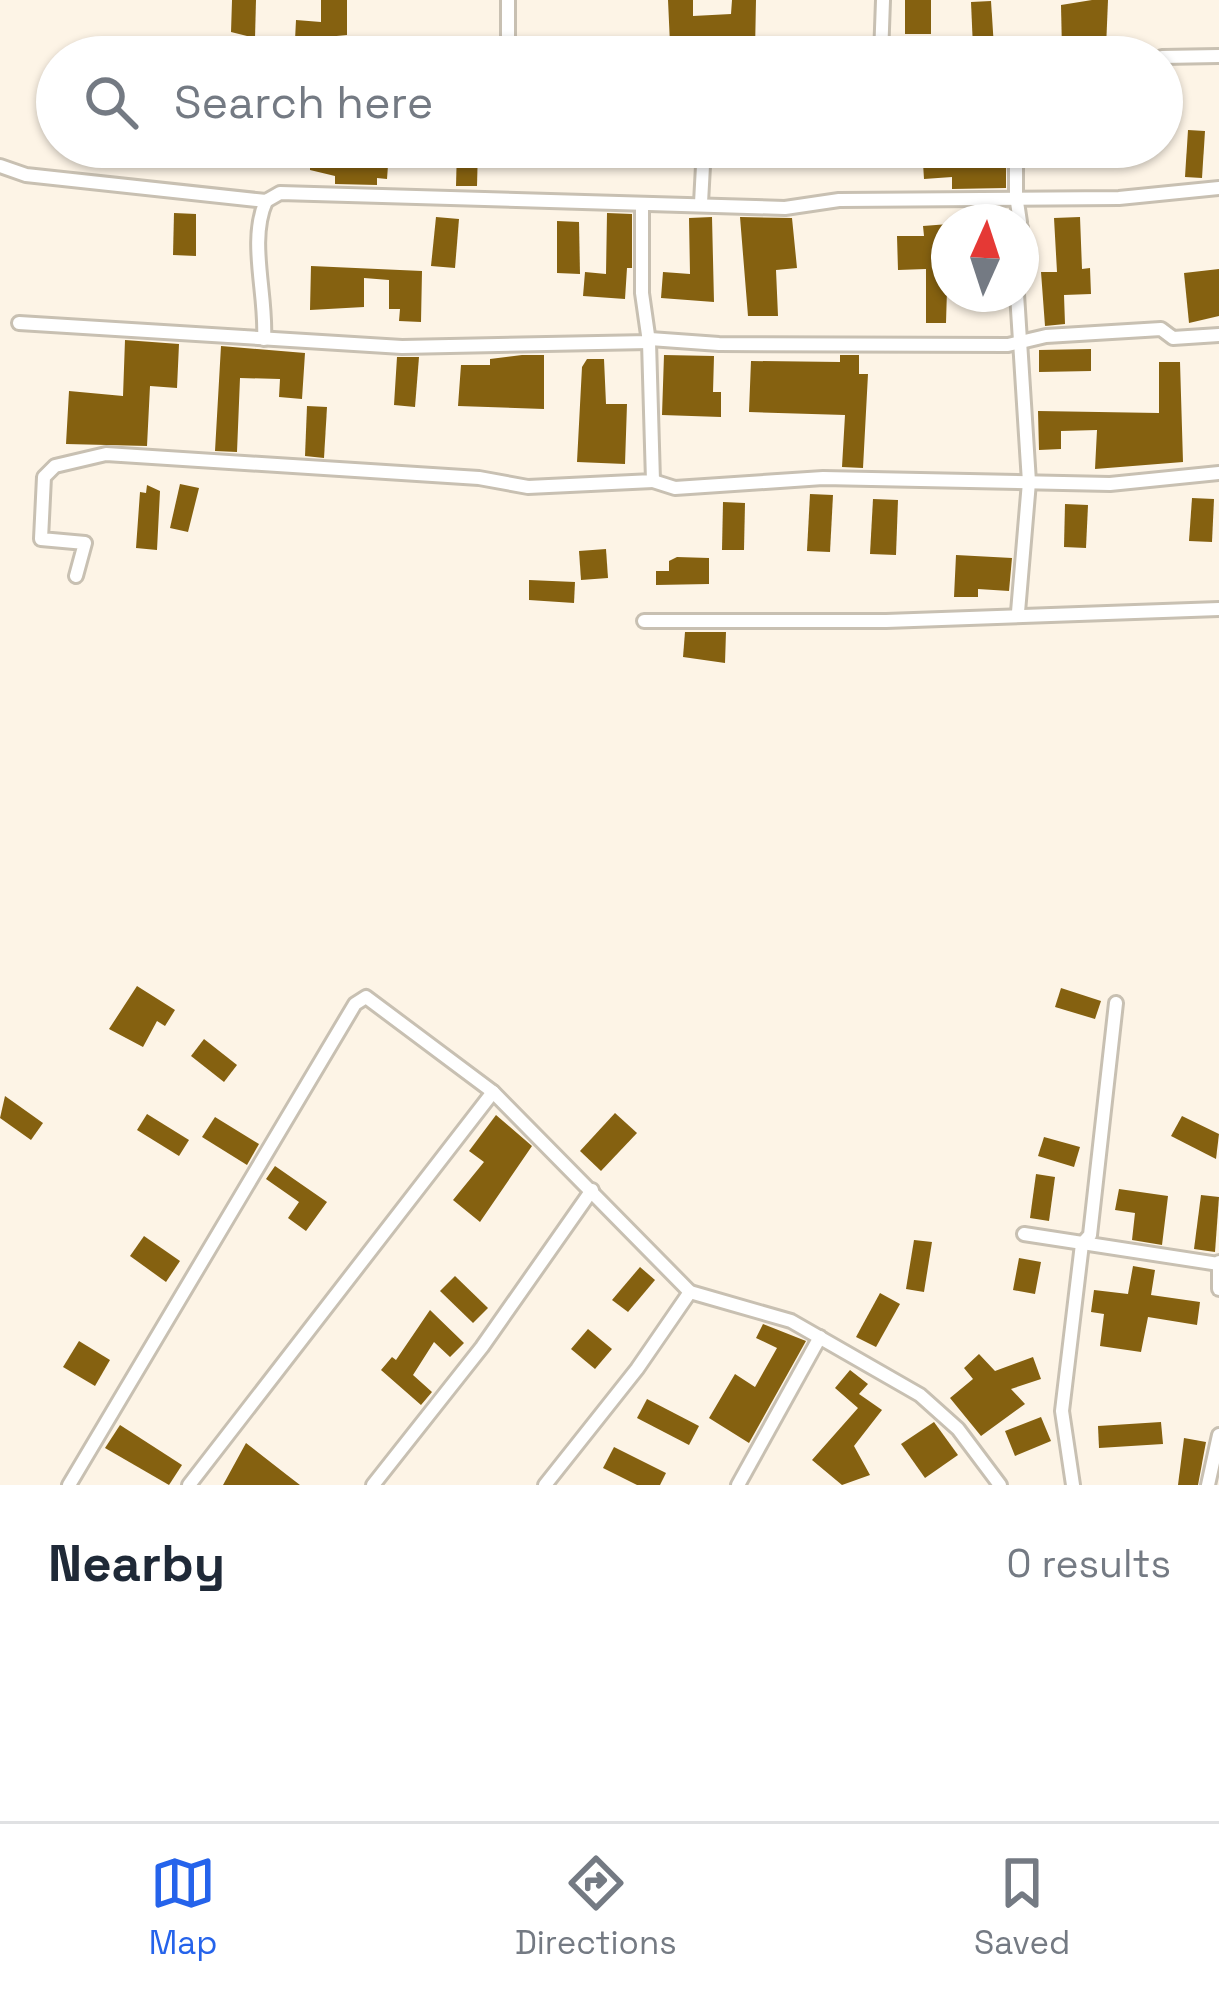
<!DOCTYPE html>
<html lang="en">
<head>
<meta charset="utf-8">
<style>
	:root { --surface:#fff; --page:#f2f2f3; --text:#1f2937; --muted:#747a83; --line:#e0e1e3; --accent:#2563eb }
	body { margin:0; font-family:"Space Grotesk",sans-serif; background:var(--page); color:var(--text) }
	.compass { position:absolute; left:931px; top:204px; width:108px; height:108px; border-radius:50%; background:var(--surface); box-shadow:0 3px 9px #0004; rotate:3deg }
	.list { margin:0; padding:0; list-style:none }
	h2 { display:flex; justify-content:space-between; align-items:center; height:156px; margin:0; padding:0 48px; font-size:51px }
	h2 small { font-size:39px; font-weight:400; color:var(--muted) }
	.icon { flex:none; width:66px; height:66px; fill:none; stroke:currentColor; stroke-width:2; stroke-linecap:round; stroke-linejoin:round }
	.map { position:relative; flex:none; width:1219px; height:1485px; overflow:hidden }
	.search { position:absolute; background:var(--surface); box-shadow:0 3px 9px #0004; left:36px; right:36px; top:36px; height:132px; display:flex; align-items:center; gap:30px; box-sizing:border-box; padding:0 42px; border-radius:66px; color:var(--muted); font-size:45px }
	.sheet { height:336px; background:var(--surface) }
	nav { display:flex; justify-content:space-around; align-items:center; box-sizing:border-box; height:168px; border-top:3px solid var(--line); background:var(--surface); font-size:33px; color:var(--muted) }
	nav a { display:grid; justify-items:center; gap:6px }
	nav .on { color:var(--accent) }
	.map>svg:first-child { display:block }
	.building { fill:#856110 }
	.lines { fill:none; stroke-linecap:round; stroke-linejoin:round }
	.minor-casing { stroke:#c8c0b2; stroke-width:18 }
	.minor { stroke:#fff; stroke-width:12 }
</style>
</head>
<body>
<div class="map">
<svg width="1219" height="1485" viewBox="0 0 1219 1485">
	<rect width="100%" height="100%" fill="#fdf4e6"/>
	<g class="building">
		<path d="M232 0H256L255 38 231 32Z"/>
		<path d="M321 0H347V35L295 40 296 20 321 22Z"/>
		<path d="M668 0H693V16L731 14 732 0H756L755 51 705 42 670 44Z"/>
		<rect x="905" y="0" width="26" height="34"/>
		<path d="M1092 0H1108L1106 48 1062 51 1061 5Z"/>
		<path d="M991 1 994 47 973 48 971 2Z"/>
		<path d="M1188 130 1205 131 1202 178 1185 177Z"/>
		<path d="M310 147 389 152 387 179 377 178V185L335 184V176L310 170Z"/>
		<path d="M922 147H1006V188L952 189V177L924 179Z"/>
		<path d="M457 148 478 149 477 186H456Z"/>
		<path d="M174 213 196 214V256L173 255Z"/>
		<path d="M607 213 632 214V268H627L625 299 583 296 585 272 606 274Z"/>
		<path d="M436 217 459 219 455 268 431 266Z"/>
		<path d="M712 217 714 302 661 298 663 272 690 274 689 218Z"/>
		<path d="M740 217 792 218 797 268 776 270 778 316H748Z"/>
		<path d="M1080 217 1082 269 1090 268 1091 294 1064 295 1065 324 1045 326 1041 272H1057L1054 218Z"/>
		<path d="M557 221 579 222 580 274 557 273Z"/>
		<path d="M949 224 946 323H926V269L898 270 897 236H924L923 226Z"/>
		<path d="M311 266 422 271 421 322 399 321 400 309H389V280L364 278V307L310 310Z"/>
		<path d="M1219 269V316L1189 323 1184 273Z"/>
		<path d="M125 340 179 344 177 388 150 386 147 446 66 444 69 391 123 396Z"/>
		<path d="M221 346 305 353 302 399 279 397 280 379 240 378 237 452 215 451Z"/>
		<path d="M1091 349V371L1039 372V350Z"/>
		<path d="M522 355H544V409L458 406 461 365H490V359Z"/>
		<path d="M664 355 714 356 713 392H721V417L662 415Z"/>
		<path d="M840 355H859V374H868L863 468 842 467 845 415 749 412 751 361 840 362Z"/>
		<path d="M397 357H419L415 407 394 405Z"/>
		<path d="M604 359 606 404H627L625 464 577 462 582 367 587 359Z"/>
		<path d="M1159 362H1180L1183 462 1095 469 1097 430 1061 431V449L1039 450 1038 411 1159 413Z"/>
		<path d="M307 406 327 407 324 458 305 456Z"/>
		<path d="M180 484 199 488 188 532 170 528Z"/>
		<path d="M147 485 160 491 157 550 136 548 140 492 146 493Z"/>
		<path d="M810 494 833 495 830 552 807 551Z"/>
		<path d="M1192 498 1214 499 1212 542 1189 541Z"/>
		<path d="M873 499 898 500 896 555 870 554Z"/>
		<path d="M723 502 745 503 744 550H722Z"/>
		<path d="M1065 504 1088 505 1086 548 1064 547Z"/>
		<path d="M606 549 608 578 581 580 579 551Z"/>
		<path d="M956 555 1012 558 1009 591 978 589V597H954Z"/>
		<path d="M677 557 709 558V584L656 585V571H669V561Z"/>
		<path d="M529 580 575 582 574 603 529 600Z"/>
		<path d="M685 632H726L725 663 683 657Z"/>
		<path d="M137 986 175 1010 165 1026 157 1021 143 1047 109 1029Z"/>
		<path d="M1061 988 1101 1001 1095 1019 1055 1007Z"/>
		<path d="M204 1039 237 1065 224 1082 191 1056Z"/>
		<path d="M5 1096 43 1123 31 1140 0 1118Z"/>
		<path d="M615 1113 637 1133 601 1171 580 1151Z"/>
		<path d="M147 1114 189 1140 179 1156 137 1130Z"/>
		<path d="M496 1115 532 1146 480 1222 453 1200 484 1162 469 1151Z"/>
		<path d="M1182 1116 1219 1134 1216 1159 1171 1136Z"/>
		<path d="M215 1117 259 1144 247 1165 202 1137Z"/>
		<path d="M1044 1137 1080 1147 1074 1167 1038 1156Z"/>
		<path d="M275 1166 327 1202 306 1231 288 1218 299 1202 266 1179Z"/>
		<path d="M1036 1174 1055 1177 1049 1221 1030 1218Z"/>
		<path d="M1119 1189 1168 1196 1162 1245 1132 1240 1135 1213 1115 1210Z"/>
		<path d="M1201 1195 1219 1197 1215 1252 1194 1249Z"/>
		<path d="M144 1236 180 1261 166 1282 130 1256Z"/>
		<path d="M914 1240 932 1242 924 1292 906 1289Z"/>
		<path d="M1019 1258 1041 1262 1035 1294 1013 1290Z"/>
		<path d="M1133 1266 1155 1270 1151 1295 1200 1302 1197 1325 1148 1317 1141 1352 1100 1346 1104 1314 1091 1312 1094 1290 1128 1294Z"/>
		<path d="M640 1267 655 1280 628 1312 612 1300Z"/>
		<path d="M455 1276 488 1308 473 1323 440 1291Z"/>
		<path d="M880 1293 900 1304 876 1347 856 1337Z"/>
		<path d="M430 1310 464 1343 450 1357 434 1342 413 1375 432 1392 421 1405 381 1370 392 1357 396 1360Z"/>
		<path d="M763 1324 806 1341 749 1443 709 1418 735 1374 755 1387 777 1348 756 1338Z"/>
		<path d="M588 1329 612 1349 595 1369 571 1349Z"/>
		<path d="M79 1341 110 1360 95 1386 63 1367Z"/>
		<path d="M979 1354 995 1371 1033 1357 1041 1379 1011 1389 1025 1404 981 1436 950 1398 973 1379 964 1368Z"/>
		<path d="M850 1370 868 1384 859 1394 882 1410 854 1446 870 1475 842 1485 812 1460 858 1408 835 1388Z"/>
		<path d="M647 1399 699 1426 689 1445 637 1418Z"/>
		<path d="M1041 1417 1051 1441 1015 1456 1005 1431Z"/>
		<path d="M934 1422 958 1455 925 1478 901 1444Z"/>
		<path d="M1161 1422 1163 1444 1099 1448 1098 1426Z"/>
		<path d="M120 1425 182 1465 169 1485 105 1448Z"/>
		<path d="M1184 1438 1206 1442 1198 1485H1178Z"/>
		<path d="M246 1443 287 1475 300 1485H223Z"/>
		<path d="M614 1447 666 1473 660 1485H637L603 1468Z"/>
	</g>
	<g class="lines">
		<defs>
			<g id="minor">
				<path d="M199 55 231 57"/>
				<path d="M508 57V0"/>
				<path d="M881 57 883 0"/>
				<path d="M1162 57 1219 56"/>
				<path d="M0 166 26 175 266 201 280 193 785 208 839 200 1119 198 1219 188"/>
				<path d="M1016 199V147"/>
				<path d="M1017 202 1020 222"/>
				<path d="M701 203 704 147"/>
				<path d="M1021 228V243"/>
				<path d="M1017 294 1029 482 1018 612"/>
				<path d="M19 323 402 347 649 342 642 293V207"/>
				<path d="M264 339C267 295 248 241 266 201"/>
				<path d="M650 339 719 344 1008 345 1046 336 1161 329 1173 338 1219 335"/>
				<path d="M653 481 675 488 823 478 1110 484 1219 473"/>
				<path d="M76 576 85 543 41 539 44 477 55 466 106 454 479 478 528 487 653 481 649 342"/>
				<path d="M644 621H886L1219 609"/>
				<path d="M1024 1234 1219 1264"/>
				<path d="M1219 1262V1289"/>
				<path d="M690 1292 791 1321 920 1395 958 1429 1000 1485"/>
				<path d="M69 1485 355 1004 366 997 493 1092 690 1292 637 1369 545 1485"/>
				<path d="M189 1485 493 1092"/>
				<path d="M373 1485 482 1347 592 1190"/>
				<path d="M738 1485 820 1337"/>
				<path d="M1073 1485 1062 1411 1082 1244 1090 1235 1116 1003"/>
				<path d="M1208 1485 1219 1435"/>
			</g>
		</defs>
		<use href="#minor" class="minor-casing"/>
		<use href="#minor" class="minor"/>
	</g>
</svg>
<svg class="compass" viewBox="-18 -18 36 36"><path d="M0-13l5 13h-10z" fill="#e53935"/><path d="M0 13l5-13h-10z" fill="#747a83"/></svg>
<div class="search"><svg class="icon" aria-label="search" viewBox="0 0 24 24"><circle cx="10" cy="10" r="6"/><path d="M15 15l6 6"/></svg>Search here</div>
</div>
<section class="sheet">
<h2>Nearby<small>0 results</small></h2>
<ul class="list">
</ul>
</section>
<nav>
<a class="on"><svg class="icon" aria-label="map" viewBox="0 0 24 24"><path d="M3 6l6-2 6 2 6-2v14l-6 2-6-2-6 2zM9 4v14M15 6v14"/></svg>Map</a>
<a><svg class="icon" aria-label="directions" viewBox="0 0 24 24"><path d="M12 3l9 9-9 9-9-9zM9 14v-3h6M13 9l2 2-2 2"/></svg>Directions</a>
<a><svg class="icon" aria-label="saved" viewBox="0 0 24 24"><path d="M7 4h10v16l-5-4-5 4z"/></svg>Saved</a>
</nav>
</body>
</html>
